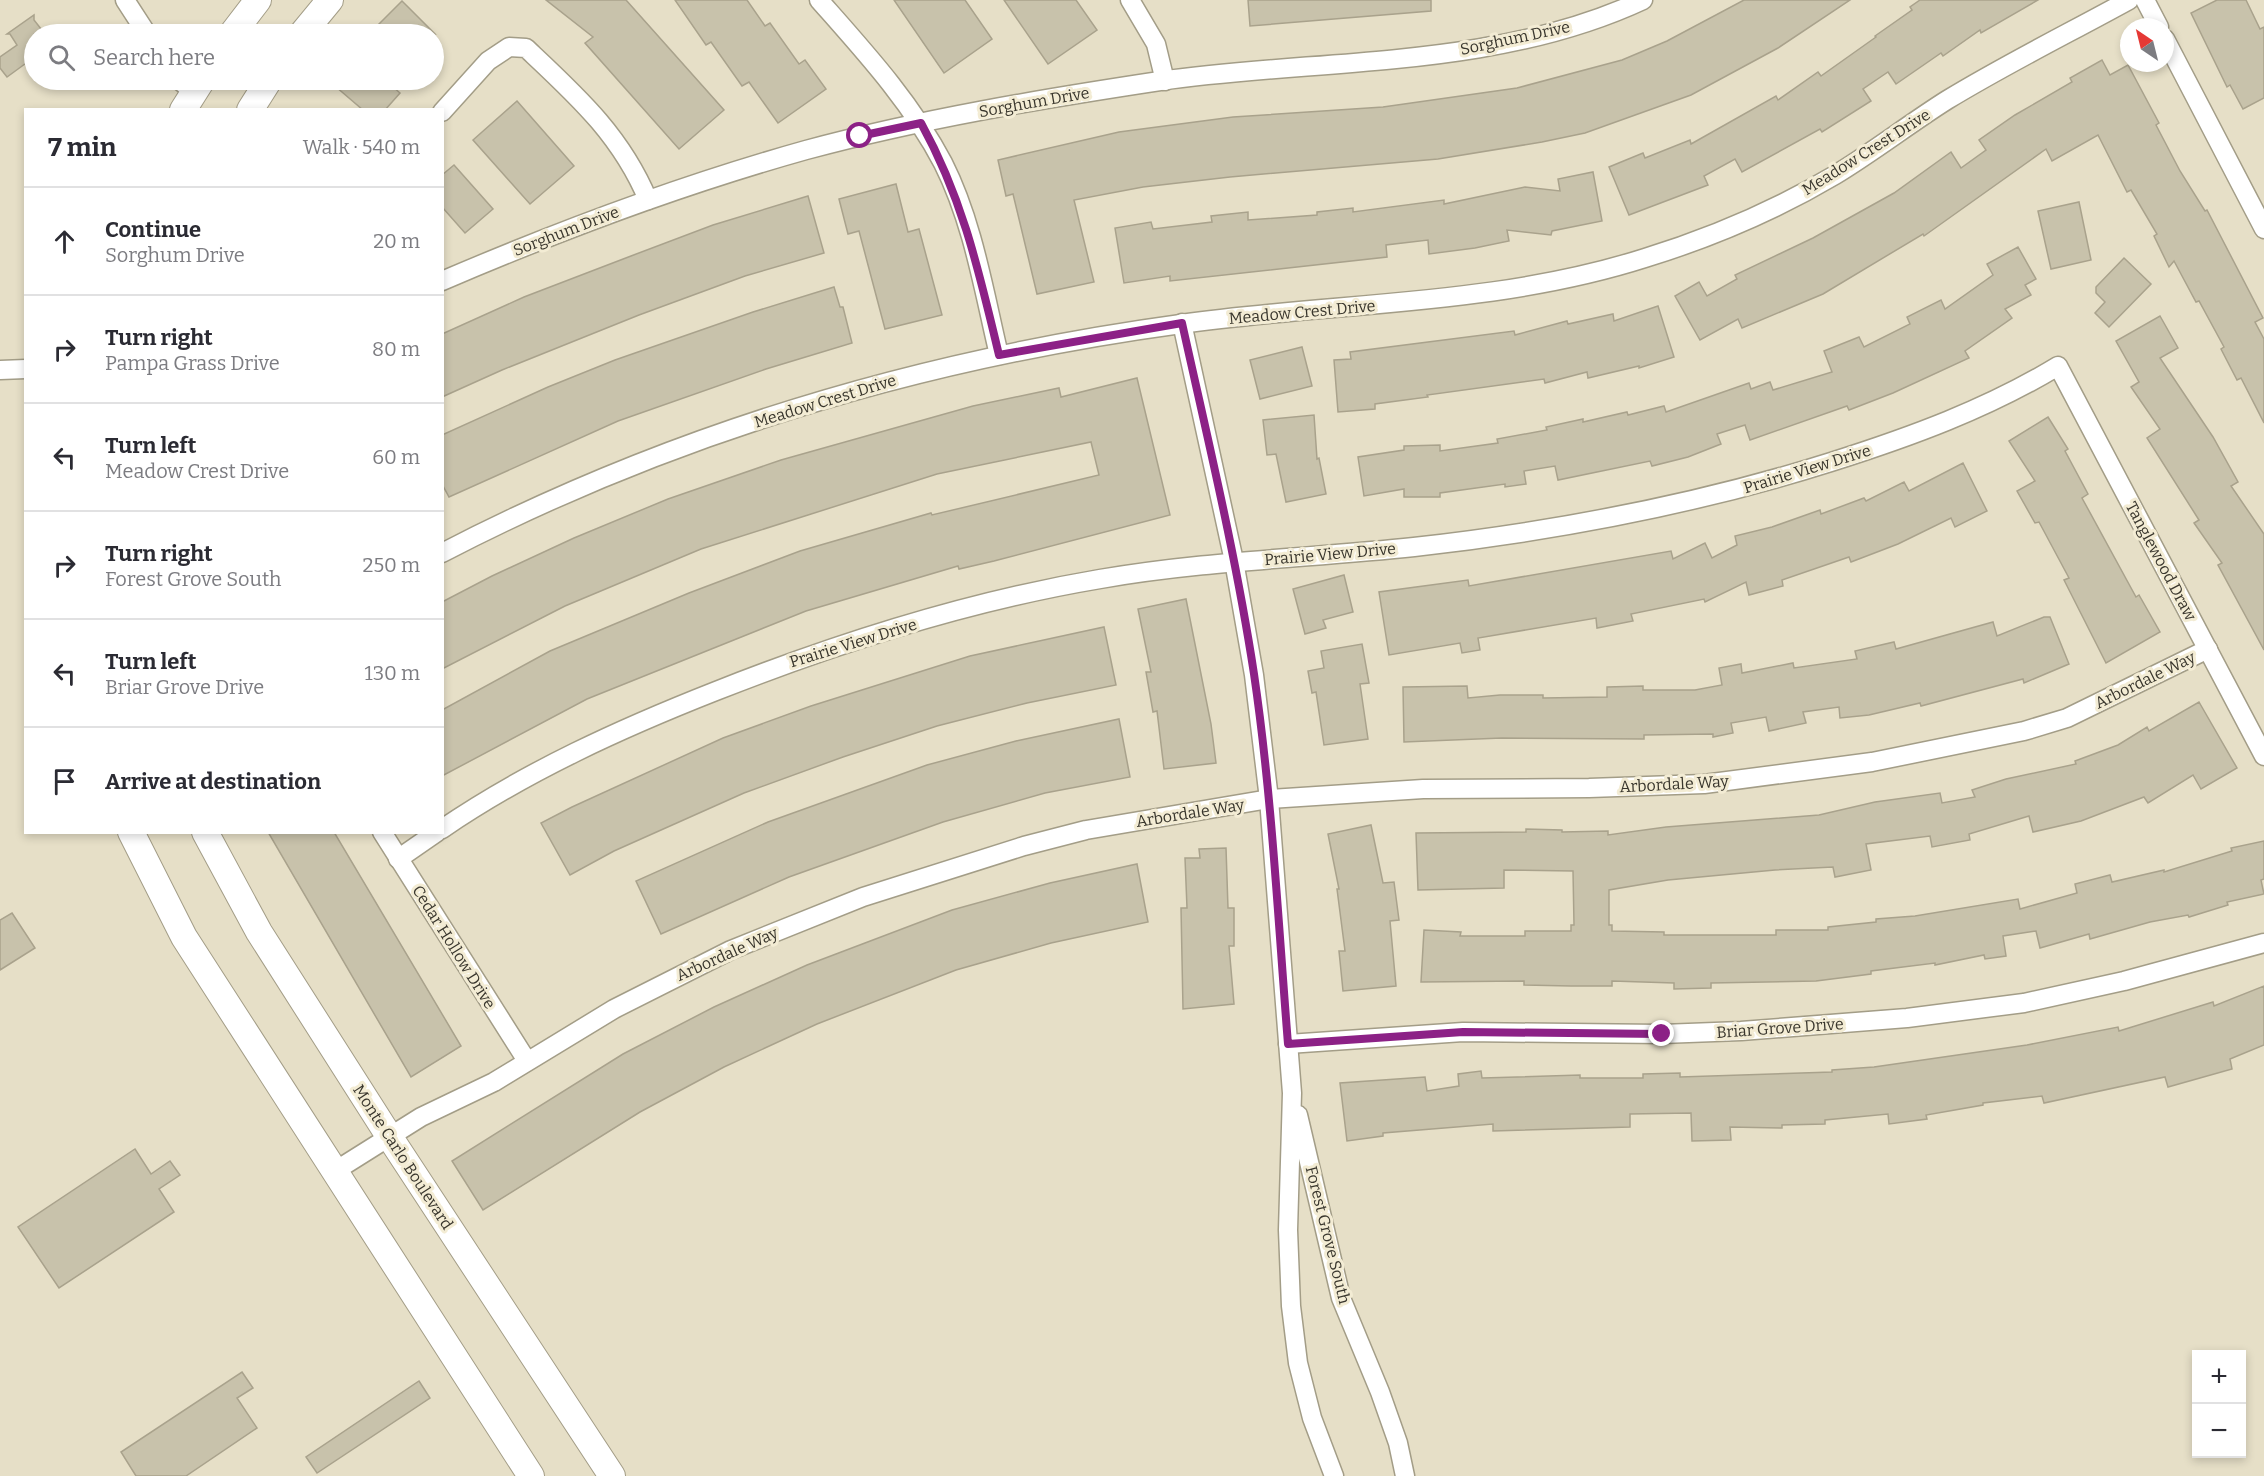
<!DOCTYPE html>
<html lang="en">
<head>
<meta charset="utf-8">
<style>
	:root { --surface:#fff; --page:#f2f2f3; --text:#2b2b33; --muted:#7c7c81; --line:#e1e1e2 }
	body { margin:0; font-family:Bitter,serif; background:var(--page); color:var(--text) }
	.controls { position:absolute; right:18px; bottom:18px; display:grid; overflow:hidden; border-radius:0px; box-shadow:0 3px 9px #0003 }
	.controls button { width:54px; height:54px; display:grid; place-items:center; padding:0; border:0; border-bottom:2px solid var(--line); background:var(--surface); color:var(--text); font:30px sans-serif }
	.compass { position:absolute; left:2120px; top:18px; width:54px; height:54px; border-radius:50%; background:var(--surface); box-shadow:0 3px 9px #0003; rotate:325deg }
	.stop { position:absolute; width:18px; height:18px; margin:-14px; border:4px solid #8c2186; border-radius:50%; background:#fff }
	.stop.end { background:#8c2186; border-color:#fff; box-shadow:0 2px 6px #0008 }
	.list { margin:0; padding:0; list-style:none }
	h2 { display:flex; justify-content:space-between; align-items:center; height:78px; margin:0; padding:0 24px; font-size:26px }
	h2 small { font-size:20px; font-weight:400; color:var(--muted) }
	.list li { display:grid; grid-template-columns:39px 1fr auto; gap:18px; align-items:center; box-sizing:border-box; height:108px; padding:0 24px; border-top:2px solid var(--line) }
	.list b { display:block; font-size:22px; white-space:nowrap }
	.list p { margin:0; font-size:20px; white-space:nowrap; color:var(--muted) }
	.list em { font-size:20px; font-style:normal; color:var(--muted) }
	.icon { flex:none; width:33px; height:33px; fill:none; stroke:currentColor; stroke-width:2; stroke-linecap:round; stroke-linejoin:round }
	.map { position:relative; flex:none; width:2264px; height:1476px; overflow:hidden }
	.search { position:absolute; background:var(--surface); box-shadow:0 3px 9px #0003; left:24px; top:24px; width:420px; height:66px; display:flex; align-items:center; gap:15px; box-sizing:border-box; padding:0 21px; border-radius:33px; color:var(--muted); font-size:22px }
	.panel { position:absolute; background:var(--surface); box-shadow:0 3px 9px #0003; left:24px; top:108px; width:420px; height:726px; border-radius:0px }
	.map>svg:first-child { display:block }
	.building { fill:#c8c2ab; stroke:#a9a28c; stroke-width:1.5 }
	.lines { fill:none; stroke-linecap:round; stroke-linejoin:round }
	.minor-casing { stroke:#a39d87; stroke-width:21 }
	.secondary-casing { stroke:#a39d87; stroke-width:28 }
	.minor { stroke:#fff; stroke-width:18 }
	.secondary { stroke:#fff; stroke-width:26 }
	.route { stroke:#8c2186; stroke-width:8 }
	.labels { text-anchor:middle; dominant-baseline:central; stroke-width:6; stroke-linejoin:round; paint-order:stroke }
	.street-label { font-size:16px; fill:#39362d; stroke:#f3ecd4 }
</style>
</head>
<body>
<div class="map">
<svg width="2264" height="1476" viewBox="0 0 2264 1476">
	<rect width="100%" height="100%" fill="#e6dfc7"/>
	<g class="building">
		<path d="M546 0H626L724 110 679 149 585 43 593 37Z"/>
		<path d="M675 0H747L765 26 770 23 799 64 805 60 826 89 778 123 749 82 742 86 711 42 706 45Z"/>
		<path d="M894 0H965L992 39 944 73Z"/>
		<path d="M1004 0H1076L1097 30 1048 64Z"/>
		<path d="M1248 0H1431V11L1250 26Z"/>
		<path d="M1744 0H1850L1778 48 1691 95 1585 133 1542 142 1438 159 1230 177 1143 187 1074 200 1094 282 1037 294 1013 194 1006 196 998 160 1119 132 1233 117 1383 107 1517 88 1622 60 1667 41Z"/>
		<path d="M1920 0H2038L1981 33 1980 30 1943 56 1941 53 1896 84 1888 72 1863 89 1871 101 1822 132 1820 129 1742 172 1735 159 1704 176 1708 185 1629 215 1609 167 1643 153 1645 158 1690 140 1691 144 1776 96 1778 100 1818 72 1821 76 1876 37 1875 36 1912 10 1910 7Z"/>
		<path d="M2217 0H2246L2260 29 2264 27V98L2243 109 2230 85 2227 87 2191 13Z"/>
		<path d="M402 1 435 34H369Z"/>
		<path d="M34 15V20L45 34H34V69L29 61 7 77 0 68V57L17 45 10 34H7Z"/>
		<path d="M2102 60 2110 75 2128 65 2159 123 2156 125 2180 171 2205 211 2207 210 2263 318 2255 322 2264 339V423L2241 378 2237 380 2221 349 2224 347 2199 301 2196 302 2174 261 2169 267 2154 236 2157 234 2131 190 2127 192 2098 135 2052 161 2046 149 1924 236 1923 234 1823 294 1742 328 1738 319 1700 340 1675 296 1699 282 1707 296 1737 279 1735 275 1813 238 1894 193 1951 152 1961 168 1986 150 1979 140 2015 115 2072 82 2070 78Z"/>
		<path d="M328 80H385L400 93 385 110H363Z"/>
		<path d="M517 101 574 166 530 204 473 140Z"/>
		<path d="M454 165 493 209 465 233 442 207V175Z"/>
		<path d="M1593 172 1602 221 1552 231 1551 235 1507 230 1509 241 1475 248 1429 254 1428 240 1386 245 1387 257 1170 281V276L1124 283 1115 228 1151 222 1153 229 1212 222 1211 216 1248 212V220L1317 215V212L1353 208V212L1444 200V204L1525 187 1560 191 1558 179Z"/>
		<path d="M896 184 908 232 919 229 942 315 885 329 859 231 848 234 839 199Z"/>
		<path d="M808 196 824 253 745 276 639 315 502 370 442 397V334L524 297 631 256 713 225Z"/>
		<path d="M2079 202 2091 260 2051 269 2038 211Z"/>
		<path d="M2018 247 2036 279 2025 285 2031 295 2005 309 2012 318 1965 351 1969 358 1893 393 1849 410 1847 406 1750 440 1745 425 1717 434 1721 444 1688 457 1652 466 1650 461 1558 480 1555 466 1524 471 1526 484 1505 487V484L1440 493V497H1404V489L1364 496 1358 457 1404 450V446L1440 445V451L1498 443 1497 439 1547 430 1546 427 1583 419V422L1627 412 1628 415 1664 406 1666 412 1749 383 1751 389 1770 382 1773 390 1832 372 1824 351 1859 337 1864 347 1910 324 1907 317 1941 300 1945 309 1993 275 1987 264Z"/>
		<path d="M2124 258 2151 284 2109 327 2095 313 2105 302 2096 293V287Z"/>
		<path d="M834 287 840 307H843L852 343 766 369 618 421 449 497 442 484V435L548 387 615 360 753 312Z"/>
		<path d="M1658 306 1674 357 1639 368V366L1588 378 1587 372 1545 383 1544 379 1427 395 1428 397 1375 404V409L1338 412 1334 360 1351 359 1350 352 1514 331 1515 335 1567 321 1568 324 1613 314 1614 321Z"/>
		<path d="M2160 316 2178 348 2160 358 2213 437 2238 482 2231 486 2264 534V650L2218 565 2222 563 2194 523 2199 520 2147 438 2160 429 2131 387 2139 382 2116 341Z"/>
		<path d="M1302 347 1312 386 1260 399 1250 360Z"/>
		<path d="M1137 378 1170 515 994 561 959 569 958 566 806 611 587 699 442 776V710L550 651 689 593 800 551 931 513 932 515 1099 475 1091 442 937 474 701 549 565 606 442 669V602L492 576 574 538 668 499 781 460 973 406 1059 388 1061 397Z"/>
		<path d="M1314 415 1317 459 1319 458 1326 494 1286 502 1276 454 1267 455 1263 420Z"/>
		<path d="M2048 417 2068 449 2065 451 2088 494 2082 498 2136 597 2139 595 2160 632 2106 663 2064 580 2069 578 2039 522 2035 523 2017 491 2035 481 2009 441Z"/>
		<path d="M1963 463 1987 511 1955 527 1951 518 1898 544 1851 562 1849 557 1782 580 1783 586 1749 595 1746 582 1705 602 1704 599 1631 614 1633 621 1597 628 1596 618 1478 638 1480 650 1462 653 1460 643 1389 655 1379 592 1468 580 1469 586 1671 551 1673 559 1705 543 1712 558 1737 545 1735 536 1772 527 1820 510 1821 514 1864 498 1866 501 1904 482 1909 491Z"/>
		<path d="M1344 575 1353 612 1323 620 1326 628 1305 634 1293 589Z"/>
		<path d="M1186 599 1211 724 1216 763 1164 769 1157 711 1153 712 1146 672H1151L1138 609Z"/>
		<path d="M2044 617H2050L2069 664 2024 683 2023 679 1921 706 1920 703 1869 715 1840 718 1839 707 1803 712 1806 723 1769 731 1766 717 1731 723 1733 733 1713 737V734L1644 735V739L1502 738 1404 742 1403 687 1467 686 1468 698 1500 695H1543V698L1607 697V687L1643 686V690H1695L1722 685 1719 668 1741 664 1742 673 1793 663 1794 668 1857 659 1855 651 1894 642 1896 649 1993 622 1997 636Z"/>
		<path d="M1104 627 1116 685 1027 703 937 726 843 757 744 793 614 851 570 875 541 823 572 807 723 738 811 706 970 656Z"/>
		<path d="M1362 644 1369 683 1360 684 1368 739 1324 745 1316 692 1312 693 1308 671 1324 668 1321 651Z"/>
		<path d="M2199 702 2237 768 2201 789 2193 775 2148 803 2144 797 2081 821 2033 832 2029 816 1969 834 1970 840 1932 847 1930 836 1866 844 1871 870 1835 877 1833 867 1775 870 1668 880 1609 890V925H1612V931L1664 932V935H1776V930H1828V927L1876 922V919L1915 916 2018 899 2020 909 2077 893 2075 884 2110 875 2112 882 2164 870V872L2232 851 2231 848 2264 841V879L2261 880 2264 894 2227 902 2228 905 2189 917 2188 915 2150 922 2090 939 2089 934 2040 948 2036 931 2003 936 2006 956 1985 959 1984 955 1935 965V963L1871 971V974L1816 981 1711 983V988L1674 989V983L1612 981V986H1571L1524 985V981L1421 982 1424 930 1461 932 1460 936H1525V931H1571V925H1574L1573 871 1504 870V888L1418 890 1416 833 1526 832V829L1562 830V832L1608 831V835L1666 827 1819 815 1875 802 1940 793 1942 803 1975 797 1972 790 2006 779 2076 764 2075 761 2118 745 2147 727 2149 731Z"/>
		<path d="M1119 719 1130 777 1045 793 943 822 789 877 661 934 636 881 768 822 927 765 1016 741Z"/>
		<path d="M1371 825 1383 883 1394 882 1399 920 1390 921 1396 986 1343 991 1339 951H1345L1337 889H1339L1328 834Z"/>
		<path d="M268 832H334L461 1046 411 1077Z"/>
		<path d="M1226 848 1228 908H1234V946H1229L1234 1004 1183 1009 1181 908H1187L1185 858H1200L1199 849Z"/>
		<path d="M1137 864 1148 922 1051 943 956 970 817 1024 724 1067 640 1112 483 1210 452 1161 623 1054 714 1007 807 965 952 910 1050 883Z"/>
		<path d="M12 913 35 948 0 970V920Z"/>
		<path d="M2264 986V1045L2230 1059 2232 1069 2168 1087 2165 1077 2044 1103 2042 1096 1983 1103V1105L1926 1115 1927 1119 1889 1124 1888 1114 1825 1120V1124L1782 1125V1128L1730 1127 1731 1140 1692 1141 1691 1113 1630 1114V1127L1493 1131V1124L1383 1133V1136L1347 1141 1340 1083 1425 1077 1427 1091 1459 1086 1458 1074 1481 1071 1482 1078 1580 1075V1078H1643V1074L1680 1073V1077L1832 1072V1070L1874 1067 2027 1045 2118 1027 2119 1031 2213 1002 2214 1006Z"/>
		<path d="M135 1149 151 1174 170 1161 180 1175 159 1189 174 1212 59 1288 18 1227Z"/>
		<path d="M242 1372 253 1388 237 1398 257 1428 186 1476H136L121 1452Z"/>
		<path d="M419 1381 430 1398 317 1473 306 1457Z"/>
	</g>
	<g class="lines">
		<defs>
			<g id="minor">
				<path d="M125 0 147 34"/>
				<path d="M819 0C864 51 911 102 943 163 973 222 984 292 999 355"/>
				<path d="M1130 0 1156 44 1165 81"/>
				<path d="M2145 0 2159 27"/>
				<path d="M2165 39 2264 229"/>
				<path d="M179 80 194 92"/>
				<path d="M442 112 488 61 509 47 526 48C576 95 621 135 648 200"/>
				<path d="M442 281C561 230 681 185 806 150 921 119 1041 99 1160 81 1320 58 1493 70 1643 0"/>
				<path d="M1182 323 1234 561 1254 675 1269 799 1292 1093 1288 1230 1291 1306 1298 1363 1312 1418 1334 1476"/>
				<path d="M0 370 26 369"/>
				<path d="M442 553C673 433 924 359 1181 324 1335 302 1495 306 1645 258 1710 238 1776 210 1835 175 1873 152 1909 124 1947 100 2006 64 2069 33 2129 0"/>
				<path d="M442 829C527 771 622 728 716 691 840 642 969 601 1100 579 1204 561 1310 558 1414 547 1556 531 1695 505 1831 462 1910 437 1987 409 2058 366L2264 756"/>
				<path d="M382 832 527 1061"/>
				<path d="M398 859 437 832"/>
				<path d="M1288 1044 1463 1032 1662 1034 1741 1031 1907 1018 2024 1003 2124 981 2264 943"/>
				<path d="M1298 1115 1341 1298 1380 1392 1398 1443 1405 1476"/>
				<path d="M335 1171 421 1117 494 1082 614 1009 731 950 863 897 1024 846 1086 830 1269 799 1423 789 1589 788 1704 784 1872 762 2024 731 2067 718 2208 649"/>
			</g>
			<g id="secondary">
				<path d="M232 34 258 0"/>
				<path d="M302 34 330 0"/>
				<path d="M183 110 202 80"/>
				<path d="M250 110 269 80"/>
				<path d="M131 832 184 937 531 1476"/>
				<path d="M205 832 259 932 389 1136 612 1476"/>
			</g>
		</defs>
		<use href="#minor" class="minor-casing"/>
		<use href="#secondary" class="secondary-casing"/>
		<use href="#minor" class="minor"/>
		<use href="#secondary" class="secondary"/>
	</g>
	<g class="lines">
		<path class="route" d="M860 136 921 123C963 199 979 272 999 355L1182 323C1208 440 1236 556 1254 674 1272 796 1278 920 1288 1044L1463 1032 1662 1034"/>
	</g>
	<g class="labels">
		<g class="street-label">
			<text transform="translate(1515 38) rotate(-12)">Sorghum Drive</text>
			<text transform="translate(1034 102) rotate(-10)">Sorghum Drive</text>
			<text transform="translate(1866 152) rotate(-32)">Meadow Crest Drive</text>
			<text transform="translate(566 231) rotate(-21)">Sorghum Drive</text>
			<text transform="translate(1302 312) rotate(-5)">Meadow Crest Drive</text>
			<text transform="translate(825 401) rotate(-17)">Meadow Crest Drive</text>
			<text transform="translate(1807 469) rotate(-17)">Prairie View Drive</text>
			<text transform="translate(1330 554) rotate(-5)">Prairie View Drive</text>
			<text transform="translate(2161 561) rotate(62)">Tanglewood Draw</text>
			<text transform="translate(853 643) rotate(-17)">Prairie View Drive</text>
			<text transform="translate(2145 680) rotate(-26)">Arbordale Way</text>
			<text transform="translate(1674 784) rotate(-3)">Arbordale Way</text>
			<text transform="translate(1190 813) rotate(-9)">Arbordale Way</text>
			<text transform="translate(454 947) rotate(58)">Cedar Hollow Drive</text>
			<text transform="translate(727 954) rotate(-24)">Arbordale Way</text>
			<text transform="translate(1780 1028) rotate(-4)">Briar Grove Drive</text>
			<text transform="translate(403 1157) rotate(57)">Monte Carlo Boulevard</text>
			<text transform="translate(1328 1235) rotate(76)">Forest Grove South</text>
		</g>
	</g>
</svg>
<div class="controls">
<button>+</button>
<button>−</button>
</div>
<svg class="compass" viewBox="-18 -18 36 36"><path d="M0-13l5 13h-10z" fill="#e53935"/><path d="M0 13l5-13h-10z" fill="#7c7c81"/></svg>
<div class="stop" style="left:860px;top:136px"></div>
<div class="stop end" style="left:1662px;top:1034px"></div>
<div class="search"><svg class="icon" aria-label="search" viewBox="0 0 24 24"><circle cx="10" cy="10" r="6"/><path d="M15 15l6 6"/></svg>Search here</div>
<section class="panel">
<h2>7 min<small>Walk · 540 m</small></h2>
<ul class="list">
<li><svg class="icon" aria-label="ahead" viewBox="0 0 24 24"><path d="M12 20V5M6 11l6-6 6 6"/></svg><div><b>Continue</b><p>Sorghum Drive</p></div><em>20 m</em></li>
<li><svg class="icon" aria-label="right" viewBox="0 0 24 24"><path d="M7 20v-9h11M14 6l5 5-5 5"/></svg><div><b>Turn right</b><p>Pampa Grass Drive</p></div><em>80 m</em></li>
<li><svg class="icon" aria-label="left" viewBox="0 0 24 24"><path d="M17 20v-9H6M10 6l-5 5 5 5"/></svg><div><b>Turn left</b><p>Meadow Crest Drive</p></div><em>60 m</em></li>
<li><svg class="icon" aria-label="right" viewBox="0 0 24 24"><path d="M7 20v-9h11M14 6l5 5-5 5"/></svg><div><b>Turn right</b><p>Forest Grove South</p></div><em>250 m</em></li>
<li><svg class="icon" aria-label="left" viewBox="0 0 24 24"><path d="M17 20v-9H6M10 6l-5 5 5 5"/></svg><div><b>Turn left</b><p>Briar Grove Drive</p></div><em>130 m</em></li>
<li><svg class="icon" aria-label="arrive" viewBox="0 0 24 24"><path d="M6 21V4h12l-3 4 3 4H6"/></svg><div><b>Arrive at destination</b></div></li>
</ul>
</section>
</div>
</body>
</html>
